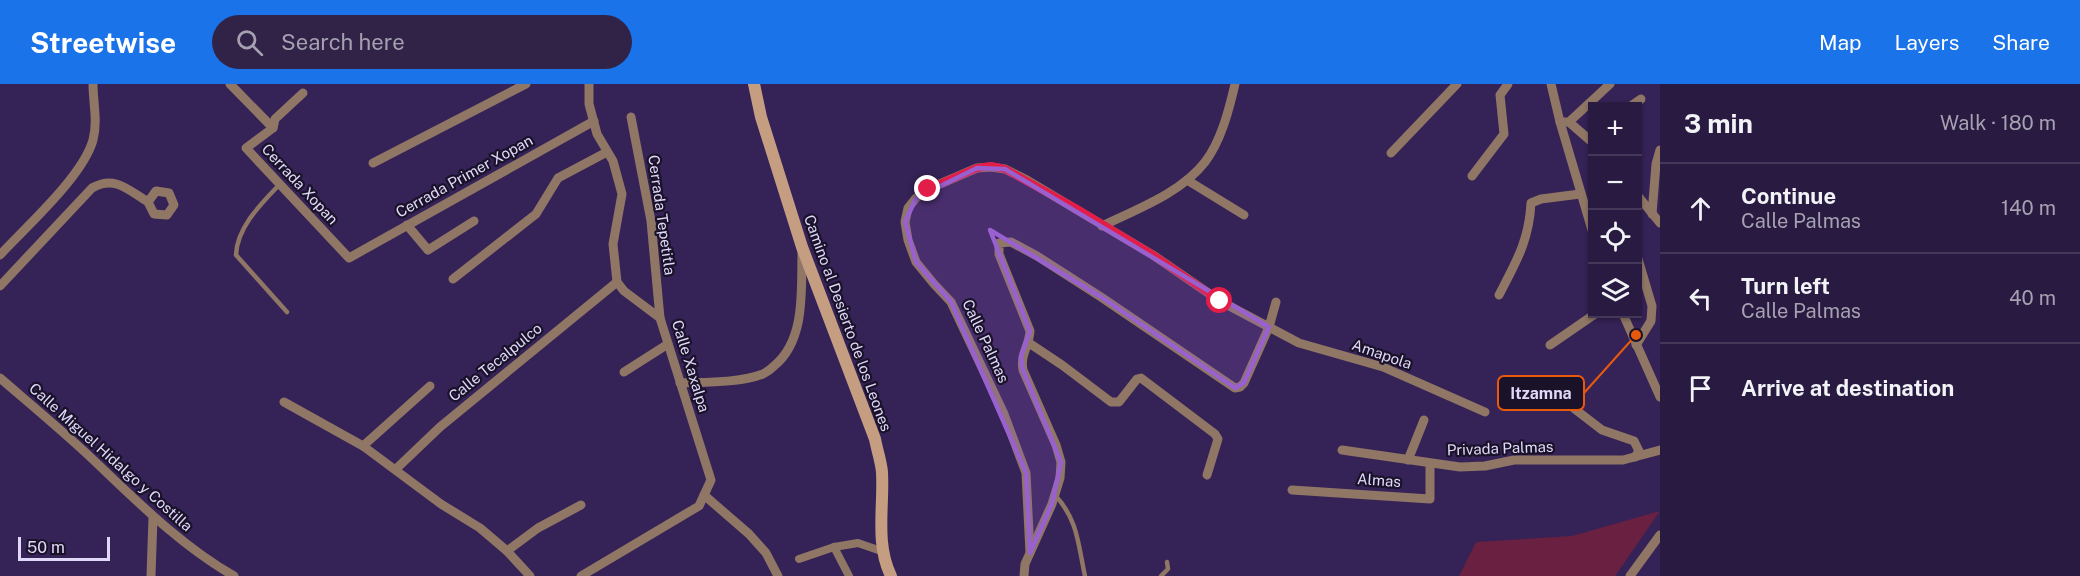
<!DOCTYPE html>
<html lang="en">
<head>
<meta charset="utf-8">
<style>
	:root { --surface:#281a40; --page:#302347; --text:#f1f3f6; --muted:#a5a1b1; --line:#443859; --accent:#1a73e8 }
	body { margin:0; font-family:"Public Sans",sans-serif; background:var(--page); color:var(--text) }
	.controls { position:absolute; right:18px; top:18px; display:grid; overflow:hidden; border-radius:0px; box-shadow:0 2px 4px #0004 }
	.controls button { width:54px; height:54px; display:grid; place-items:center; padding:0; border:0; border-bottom:2px solid var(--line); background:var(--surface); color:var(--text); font:30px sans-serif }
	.scale { position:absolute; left:18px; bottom:15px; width:92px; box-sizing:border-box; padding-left:6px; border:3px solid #e0d8f8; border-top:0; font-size:16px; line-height:21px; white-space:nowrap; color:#e0d8f8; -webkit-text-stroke:4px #191229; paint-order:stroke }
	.stop { position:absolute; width:18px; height:18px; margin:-14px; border:4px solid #e11d48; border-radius:50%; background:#fff }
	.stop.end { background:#e11d48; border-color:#fff; box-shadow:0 2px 6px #0008 }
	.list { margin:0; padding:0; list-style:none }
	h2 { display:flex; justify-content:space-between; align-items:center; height:78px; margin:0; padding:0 24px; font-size:26px }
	h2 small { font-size:20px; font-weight:400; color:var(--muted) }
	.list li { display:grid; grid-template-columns:39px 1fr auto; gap:18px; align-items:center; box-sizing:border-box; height:90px; padding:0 24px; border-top:2px solid var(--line) }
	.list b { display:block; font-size:22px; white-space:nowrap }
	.list p { margin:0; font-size:20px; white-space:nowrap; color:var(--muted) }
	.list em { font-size:20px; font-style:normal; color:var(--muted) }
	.icon { flex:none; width:33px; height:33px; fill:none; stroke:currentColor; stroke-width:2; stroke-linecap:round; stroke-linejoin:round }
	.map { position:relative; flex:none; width:1660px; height:492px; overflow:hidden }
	header { display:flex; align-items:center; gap:36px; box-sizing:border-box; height:84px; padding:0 30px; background:var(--accent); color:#fff }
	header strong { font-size:28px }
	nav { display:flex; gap:33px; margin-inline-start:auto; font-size:21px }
	.search { width:420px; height:54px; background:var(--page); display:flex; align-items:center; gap:15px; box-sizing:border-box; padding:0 21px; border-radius:33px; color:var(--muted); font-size:22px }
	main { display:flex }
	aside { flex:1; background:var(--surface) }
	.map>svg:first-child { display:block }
	.green { fill:#6a2041 }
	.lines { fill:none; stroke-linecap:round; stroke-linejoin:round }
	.service { stroke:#8f7665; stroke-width:4.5 }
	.pedestrian { stroke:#8f7665; stroke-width:8 }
	.minor { stroke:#8f7665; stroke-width:9 }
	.secondary { stroke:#c59e82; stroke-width:12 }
	.route { stroke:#e11d48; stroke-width:8 }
	.marked { fill:#9960d0; fill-opacity:0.2; stroke:#9960d0; stroke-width:4.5; stroke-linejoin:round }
	.labels { text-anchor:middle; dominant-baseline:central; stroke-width:4.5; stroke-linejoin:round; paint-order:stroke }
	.street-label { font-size:15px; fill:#e0d8f8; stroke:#191229 }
	.leader { fill:none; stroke:#e8590c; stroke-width:2 }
	.callout-dot { fill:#e8590c; stroke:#191229; stroke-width:2 }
	.callout { fill:#191229; stroke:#e8590c; stroke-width:2 }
	.callout-label { font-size:16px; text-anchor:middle; font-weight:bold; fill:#e0d8f8 }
</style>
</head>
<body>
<header>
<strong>Streetwise</strong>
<div class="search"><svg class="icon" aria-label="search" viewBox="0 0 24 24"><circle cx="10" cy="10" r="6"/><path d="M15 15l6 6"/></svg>Search here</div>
<nav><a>Map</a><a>Layers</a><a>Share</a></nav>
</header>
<main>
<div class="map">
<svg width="1660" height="492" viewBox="0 0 1660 492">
	<rect width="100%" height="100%" fill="#352256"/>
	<path class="green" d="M1660 427 1615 492H1459L1476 458 1572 452Z"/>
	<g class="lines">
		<g class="service">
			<path d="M280 100C261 120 237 143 236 171L287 228"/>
			<path d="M1055 411C1078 436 1078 460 1085 492"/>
			<path d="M1161 492 1168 485 1167 478"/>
		</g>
		<g class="pedestrian">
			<path d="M834 463 849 492"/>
			<path d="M799 475 834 463 858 459 884 468"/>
		</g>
		<g class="minor">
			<path d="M230 0 273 44 246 64 349 174 594 37"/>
			<path d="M589 0V20L597 50 613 77 622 110 613 160 617 198 624 207 660 234"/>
			<path d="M1551 0 1560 38 1592 146"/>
			<path d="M1631 22 1641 15"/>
			<path d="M1560 38H1569L1610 0"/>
			<path d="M1569 38 1592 58"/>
			<path d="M273 44 275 35 303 9"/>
			<path d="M1391 69 1457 0"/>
			<path d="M373 79 526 0"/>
			<path d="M1472 92 1504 50 1500 11 1508 0"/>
			<path d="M1187 96 1244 131"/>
			<path d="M156 107 169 109 174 121 167 131 154 130 148 118Z"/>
			<path d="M1638 112 1660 139"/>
			<path d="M1652 130 1656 80 1660 66"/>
			<path d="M407 141 428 166 474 137"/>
			<path d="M1102 142C1137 125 1181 109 1205 78 1221 57 1229 26 1235 0"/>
			<path d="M0 171C27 142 83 92 93 56 98 37 93 19 93 0"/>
			<path d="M453 195 536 130 558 94 607 68"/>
			<path d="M0 202 92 104C115 91 128 106 148 118"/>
			<path d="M1499 211C1516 178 1529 157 1531 119L1541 115 1580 110"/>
			<path d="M1623 230 1660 313"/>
			<path d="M1029 259 1062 281 1111 318H1119L1137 295 1141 294 1215 350 1218 355 1207 391"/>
			<path d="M1550 261 1595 230"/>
			<path d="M1636 261 1651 237 1652 222 1638 175"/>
			<path d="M624 288 668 260"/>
			<path d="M0 294C29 319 58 343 86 369 133 413 178 460 234 492"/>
			<path d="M680 299C706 298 739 299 763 290 767 288 771 285 774 282 806 256 801 206 802 168"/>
			<path d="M284 318 363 362 441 420 480 444 507 467 530 492"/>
			<path d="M1567 319 1602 346 1634 357 1639 367 1635 373"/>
			<path d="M363 362 430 302"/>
			<path d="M1342 366 1460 383 1485 382 1514 376H1623L1660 366"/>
			<path d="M1408 376 1424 336"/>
			<path d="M396 385 440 343 617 198"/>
			<path d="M1292 406 1430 415V380"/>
			<path d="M704 411 749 450 766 469 778 492"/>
			<path d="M507 467 538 444 581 421"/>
			<path d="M1030 469 1026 389 1004 330 951 218 934 200 916 178 908 156 905 138 908 124 916 114 928 105 977 84 991 83 1005 85 1027 96 1153 171 1220 217 1299 259 1383 283 1485 328"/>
			<path d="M151 492 153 433"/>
			<path d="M581 492 699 422 711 396 660 234 651 137 631 33"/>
			<path d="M1024 492 1025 480 1052 420 1060 394 1061 378 1056 361 1023 286C1020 270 1029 263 1030 247L999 170V159L1011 158 1037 172 1101 213 1235 304 1240 303 1244 299 1269 243 1276 218"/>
			<path d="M1630 492 1660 451"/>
		</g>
		<path class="secondary" d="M754 0 761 33 802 163 875 355C877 366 881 377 882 388 884 423 875 459 891 492"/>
	</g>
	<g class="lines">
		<path class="route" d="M928 105 977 84 991 82 1005 85 1077 125 1153 171 1220 217"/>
	</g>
	<path class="marked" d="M977 84 1005 85 1269 243 1244 299 1235 304 1101 213 990 146 1030 247 1021 273 1023 286 1061 378 1052 420 1030 469 1026 389 951 218 916 178 905 138 916 114Z"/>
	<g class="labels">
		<g class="street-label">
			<text transform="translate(464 92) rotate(-29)">Cerrada Primer Xopan</text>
			<text transform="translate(300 100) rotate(47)">Cerrada Xopan</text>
			<text transform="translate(662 131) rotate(82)">Cerrada Tepetitla</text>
			<text transform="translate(848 239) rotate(70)">Camino al Desierto de los Leones</text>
			<text transform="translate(986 257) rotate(65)">Calle Palmas</text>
			<text transform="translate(1382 270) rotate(19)">Amapola</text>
			<text transform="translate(495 278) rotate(-39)">Calle Tecalpulco</text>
			<text transform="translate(691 282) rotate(73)">Calle Xaxalpa</text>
			<text transform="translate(1500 364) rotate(-2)">Privada Palmas</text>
			<text transform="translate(111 373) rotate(42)">Calle Miguel Hidalgo y Costilla</text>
			<text transform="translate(1379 396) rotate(4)">Almas</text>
		</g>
	</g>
	<path class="leader" d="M1636 251L1584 309"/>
	<circle class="callout-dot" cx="1636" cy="251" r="6"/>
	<rect class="callout" x="1498" y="292" width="86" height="34" rx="6"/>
	<g class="callout-label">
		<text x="1541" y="315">Itzamna</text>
	</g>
</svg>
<div class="controls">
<button>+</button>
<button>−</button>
<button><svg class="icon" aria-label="locate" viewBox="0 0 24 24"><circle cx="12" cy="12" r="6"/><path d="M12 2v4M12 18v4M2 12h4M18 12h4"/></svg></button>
<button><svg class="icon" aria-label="layers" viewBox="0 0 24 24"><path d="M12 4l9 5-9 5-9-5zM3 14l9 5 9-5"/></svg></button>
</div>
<div class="scale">50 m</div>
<div class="stop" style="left:1220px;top:217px"></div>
<div class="stop end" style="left:928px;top:105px"></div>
</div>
<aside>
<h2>3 min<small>Walk · 180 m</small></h2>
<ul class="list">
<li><svg class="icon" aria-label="ahead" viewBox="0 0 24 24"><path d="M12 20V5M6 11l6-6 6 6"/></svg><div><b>Continue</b><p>Calle Palmas</p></div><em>140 m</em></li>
<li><svg class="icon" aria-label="left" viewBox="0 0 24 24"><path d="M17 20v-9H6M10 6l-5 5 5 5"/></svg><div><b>Turn left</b><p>Calle Palmas</p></div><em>40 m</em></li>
<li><svg class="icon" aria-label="arrive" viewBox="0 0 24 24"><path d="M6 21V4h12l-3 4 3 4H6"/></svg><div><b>Arrive at destination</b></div></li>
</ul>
</aside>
</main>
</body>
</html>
